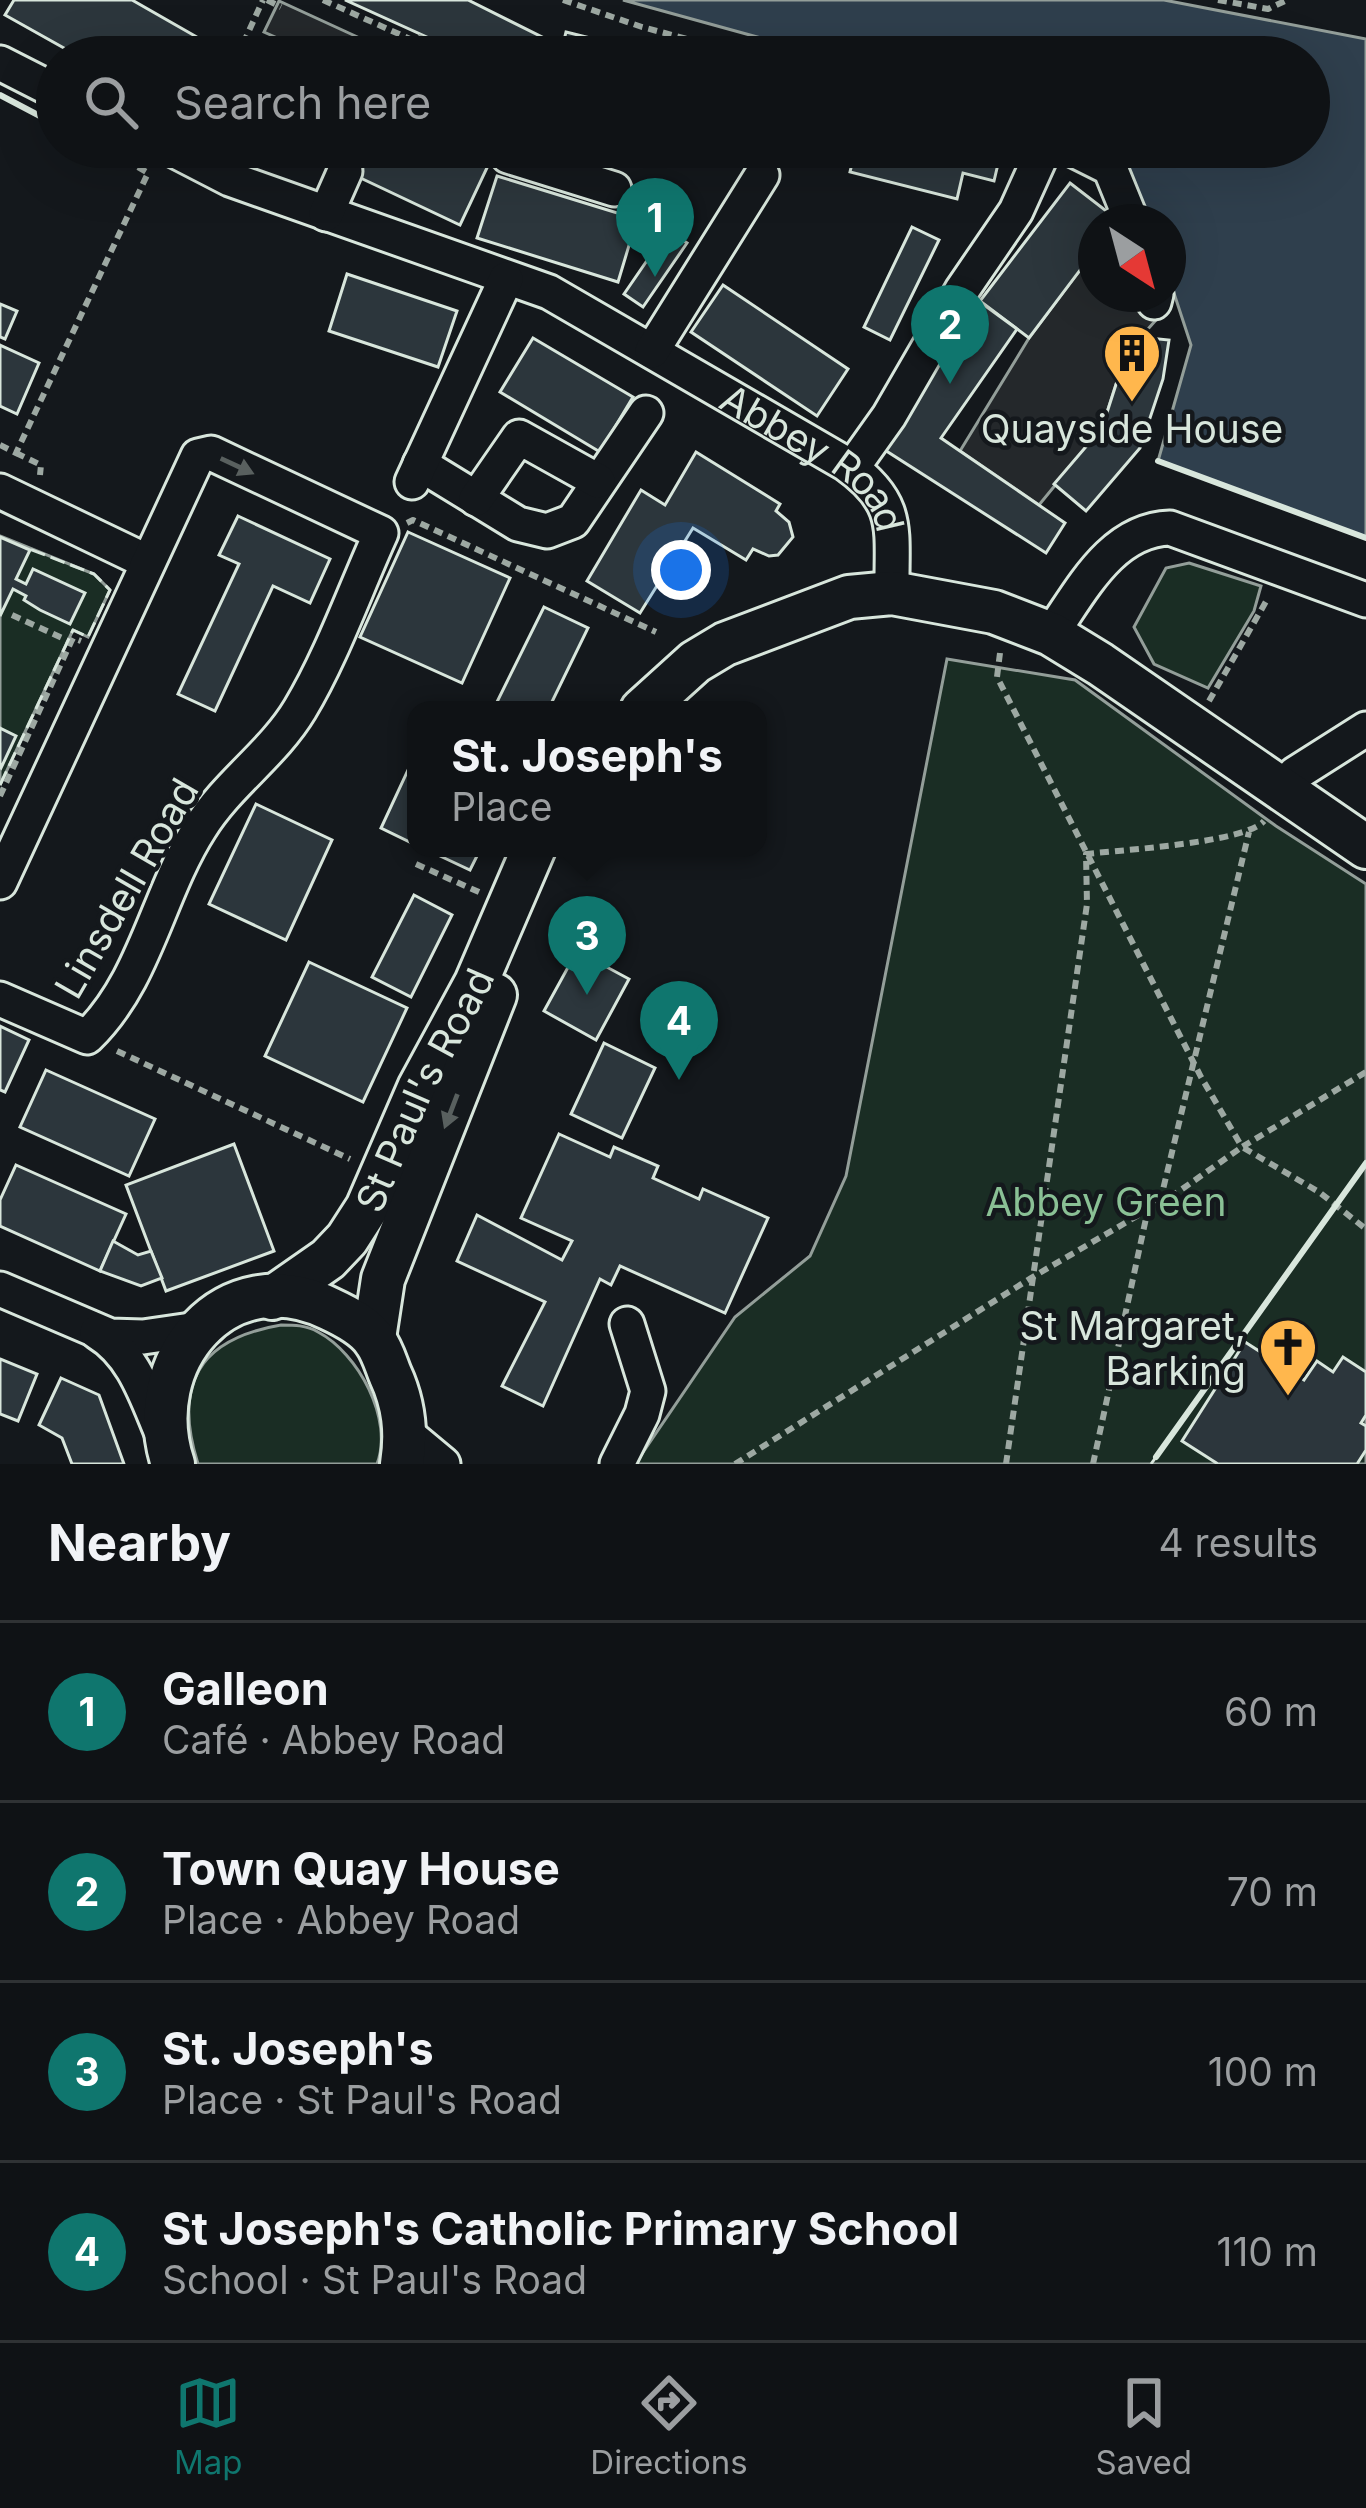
<!DOCTYPE html>
<html lang="en">
<head>
<meta charset="utf-8">
<style>
	:root { --surface:#0f1215; --page:#1d2022; --text:#f1f3f6; --muted:#9b9ea0; --line:#2f3234; --accent:#0f766e }
	body { margin:0; font-family:Inter,sans-serif; background:var(--page); color:var(--text) }
	.compass { position:absolute; left:1078px; top:204px; width:108px; height:108px; border-radius:50%; background:var(--surface); box-shadow:0 12px 48px #0002; rotate:144deg }
	.you { position:absolute; left:681px; top:570px; width:42px; height:42px; margin:-30px; border:9px solid #fff; border-radius:50%; background:#1a73e8; box-shadow:0 0 0 18px #1a73e833 }
	.badge { display:grid; place-items:center; width:78px; height:78px; border-radius:50%; background:var(--accent); color:#fff; font-size:39px; font-weight:700 }
	.pin { position:absolute; translate:-50% -99px; filter:drop-shadow(0 3px 6px #0008) }
	.pin::after { content:''; position:absolute; top:63px; width:42px; height:36px; background:inherit; clip-path:polygon(0 0,100% 0,50% 100%) }
	.popup { position:absolute; left:407px; top:701px; width:360px; height:156px; box-sizing:border-box; display:grid; place-content:center; border-radius:24px; background:var(--surface); filter:drop-shadow(0 3px 9px #0005); font-size:39px; white-space:nowrap; color:var(--muted) }
	.popup b { font-size:45px; color:var(--text) }
	.popup::after { content:''; position:absolute; left:50%; top:100%; margin-left:-24px; border:24px solid transparent; border-top-color:var(--surface) }
	.list { margin:0; padding:0; list-style:none }
	h2 { display:flex; justify-content:space-between; align-items:center; height:156px; margin:0; padding:0 48px; font-size:51px }
	h2 small { font-size:39px; font-weight:400; color:var(--muted) }
	.list li { display:grid; grid-template-columns:78px 1fr auto; gap:36px; align-items:center; box-sizing:border-box; height:180px; padding:0 48px; border-top:3px solid var(--line) }
	.list b { display:block; font-size:45px; white-space:nowrap }
	.list p { margin:0; font-size:39px; white-space:nowrap; color:var(--muted) }
	.list em { font-size:39px; font-style:normal; color:var(--muted) }
	.icon { flex:none; width:66px; height:66px; fill:none; stroke:currentColor; stroke-width:2; stroke-linecap:round; stroke-linejoin:round }
	.map { position:relative; flex:none; width:1366px; height:1464px; overflow:hidden }
	.search { position:absolute; background:var(--surface); box-shadow:0 12px 48px #0002; left:36px; right:36px; top:36px; height:132px; display:flex; align-items:center; gap:30px; box-sizing:border-box; padding:0 42px; border-radius:66px; color:var(--muted); font-size:45px }
	.sheet { height:876px; background:var(--surface) }
	nav { display:flex; justify-content:space-around; align-items:center; box-sizing:border-box; height:168px; border-top:3px solid var(--line); background:var(--surface); font-size:33px; color:var(--muted) }
	nav a { display:grid; justify-items:center; gap:6px }
	nav .on { color:var(--accent) }
	.map>svg:first-child { display:block }
	.green { fill:#1a2d24; stroke:#939e99; stroke-width:3 }
	.parking { fill:#24282b; stroke:#939e99; stroke-width:3 }
	.water { fill:#2f3f4d; stroke:#939e99; stroke-width:3 }
	.building { fill:#2c363c; stroke:#d8e6dc; stroke-width:3 }
	.lines { fill:none; stroke-linecap:round; stroke-linejoin:round }
	.minor-casing { stroke:#d8e6dc; stroke-width:39 }
	.major-casing { stroke:#d8e6dc; stroke-width:48 }
	.path { stroke:#9da8a2; stroke-width:6; stroke-dasharray:9 6; stroke-linecap:butt }
	.minor { stroke:#14181c; stroke-width:33 }
	.major { stroke:#14181c; stroke-width:42 }
	.fence { stroke:#d8e6dc; stroke-width:3; stroke-dasharray:15 6; stroke-linecap:butt }
	.wall { stroke:#d8e6dc; stroke-width:6 }
	.oneway { fill:#59605f }
	.labels { text-anchor:middle; dominant-baseline:central; stroke-width:9; stroke-linejoin:round; paint-order:stroke }
	.poi-label { font-size:39px; fill:#d8e6dc; stroke:#14181c }
	.street-label { font-size:39px; fill:#d8e6dc; stroke:#14181c }
	.park-label { font-size:39px; fill:#8ac095; stroke:#14181c }
</style>
</head>
<body>
<div class="map">
<svg width="1366" height="1464" viewBox="0 0 1366 1464">
	<rect width="100%" height="100%" fill="#14181c"/>
	<g class="green">
		<path d="M0 536 94 574 110 590 88 637 73 630 0 785Z"/>
		<path d="M1189 563 1261 586 1254 611 1208 688 1154 664 1134 627 1166 568Z"/>
		<path d="M947 659 1075 680 1276 826 1366 884V1464H635L735 1317 810 1256 846 1176Z"/>
		<path d="M281 1325C294 1325 306 1325 318 1332 358 1353 394 1419 377 1464H198C173 1385 198 1339 281 1325Z"/>
	</g>
	<g class="parking">
		<path d="M279 1 401 57H320L264 32Z"/>
		<path d="M1096 248V294H1148L1157 319 1139 339 1133 375 1120 372 1102 428 1039 505 960 451 1029 338Z"/>
	</g>
	<path class="water" d="M623 0H1164L1366 39V538L1158 461 1191 345 1168 275V222H1148L1126 162 1114 147H1309V57H830Z"/>
	<g class="building">
		<path d="M14 0H132L223 52 220 57H80L5 15Z"/>
		<path d="M345 0H468L548 40 540 57H471Z"/>
		<path d="M566 32 667 57H560Z"/>
		<path d="M258 40 292 57H250Z"/>
		<path d="M295 147H482L494 153 460 225Z"/>
		<path d="M754 147H818L814 162Z"/>
		<path d="M856 147H1002L994 181 963 173 957 199 850 172Z"/>
		<path d="M497 176 637 219 618 282 477 238Z"/>
		<path d="M1070 183 1118 220 1096 222V249L1029 338 980 301Z"/>
		<path d="M912 227 939 240 890 340 864 327Z"/>
		<path d="M668 230 687 243 643 307 624 294Z"/>
		<path d="M347 274 457 311 438 367 329 331Z"/>
		<path d="M723 285 848 369 817 416 691 332Z"/>
		<path d="M980 302 1017 329 941 438 1065 523 1046 553 877 445Z"/>
		<path d="M0 304 17 311 5 339 0 337Z"/>
		<path d="M1139 337 1169 340 1163 379 1140 448 1086 511 1054 484 1102 428 1120 372 1133 375Z"/>
		<path d="M533 338 633 397 600 452 500 392Z"/>
		<path d="M0 345 39 363 17 414 0 406Z"/>
		<path d="M696 452 780 504 776 511 789 522 793 537 778 555 769 556 753 549 746 560 693 528 640 613 587 581 641 490 665 505Z"/>
		<path d="M238 516 330 559 310 603 273 586 215 711 178 694 239 564 219 555Z"/>
		<path d="M408 532 510 578 462 683 360 637Z"/>
		<path d="M0 537 30 550 16 579 26 584 33 569 85 593 70 624 40 610 24 600 26 596 13 589 0 616Z"/>
		<path d="M544 607 588 628 548 710H493Z"/>
		<path d="M0 728 16 736 1 768 0 767Z"/>
		<path d="M415 755H416V845L381 828Z"/>
		<path d="M256 804 332 840 286 940 209 904Z"/>
		<path d="M423 848H481L470 870Z"/>
		<path d="M414 895 452 915 411 997 372 977Z"/>
		<path d="M577 951 629 979 596 1040 544 1011Z"/>
		<path d="M309 962 407 1008 363 1102 265 1056Z"/>
		<path d="M0 1026 29 1040 5 1092 0 1090Z"/>
		<path d="M604 1043 655 1068 622 1138 571 1114Z"/>
		<path d="M46 1070 155 1119 129 1176 20 1127Z"/>
		<path d="M559 1134 610 1157 614 1147 658 1166 653 1178 699 1199 703 1189 768 1218 725 1313 620 1266 611 1285 600 1279 543 1406 502 1386 545 1302 457 1261 477 1215 562 1260 572 1241 521 1218Z"/>
		<path d="M234 1144 274 1251 166 1291 126 1185Z"/>
		<path d="M16 1165 126 1214 100 1271 0 1226V1200Z"/>
		<path d="M113 1241 138 1255 151 1251 162 1278 141 1286 100 1271Z"/>
		<path d="M1245 1342 1304 1380 1317 1361 1333 1372 1343 1357 1366 1372V1415L1361 1423 1366 1426V1450L1357 1464H1218L1182 1441Z"/>
		<path d="M0 1359 37 1374 18 1421 0 1414Z"/>
		<path d="M61 1378 99 1395 124 1464H72L62 1438 39 1425Z"/>
	</g>
	<g class="lines">
		<defs>
			<g id="minor">
				<path d="M0 63 57 92"/>
				<path id="s1" d="M168 147 230 179 549 292 846 464C902 504 891 530 892 593"/>
				<path d="M1068 147 1110 168 1132 222"/>
				<path d="M508 156 614 189"/>
				<path d="M326 214 345 171"/>
				<path d="M1154 302 1156 294"/>
				<path d="M652 351 762 175"/>
				<path d="M420 464 518 524 547 531 573 521 646 413"/>
				<path d="M852 468 889 416 962 290 1016 211 1045 147"/>
				<path d="M412 482 506 279"/>
				<path d="M0 491 148 562"/>
				<path d="M476 499 519 437 598 481"/>
				<path d="M1051 634C1082 590 1111 530 1170 528L1366 600"/>
				<path d="M1283 792 1295 774 1366 729"/>
				<path d="M0 882 198 456 211 453 381 533C355 590 332 656 300 709 273 754 228 783 200 828 157 895 146 980 87 1037L0 999"/>
				<path d="M0 1289 110 1336 143 1337 198 1329"/>
				<path d="M97 1332C135 1355 147 1399 164 1438"/>
				<path d="M407 1434 443 1464"/>
				<path d="M617 1464 642 1414 648 1391 627 1324"/>
			</g>
			<g id="major">
				<path d="M642 710 695 662 725 644 849 597 892 593 994 612 1051 634 1100 664 1366 847"/>
				<path id="s2" d="M272 1298 328 1259 347 1239 367 1208 419 1088 476 983 534 848"/>
				<path d="M374 1338 383 1279 495 995"/>
				<path d="M173 1464C139 1362 226 1258 330 1309 345 1316 365 1326 375 1341 382 1350 386 1364 390 1374 404 1404 407 1432 402 1464"/>
			</g>
		</defs>
		<use href="#minor" class="minor-casing"/>
		<use href="#major" class="major-casing"/>
		<g class="path">
			<path d="M267 0 281 7"/>
			<path d="M323 0 419 43"/>
			<path d="M563 0 642 27 755 57"/>
			<path d="M1218 0 1268 9 1287 0"/>
			<path d="M237 57 263 0"/>
			<path d="M412 57 422 35"/>
			<path d="M0 445 16 453 148 173 104 147"/>
			<path d="M16 453 41 465 40 475"/>
			<path d="M407 523 413 520 656 632"/>
			<path d="M12 615 71 642"/>
			<path d="M1000 653 997 677 1201 1077 1242 1147 1366 1072"/>
			<path d="M1209 701 1268 598"/>
			<path d="M0 796 71 642 73 638 81 641"/>
			<path d="M416 864 481 893"/>
			<path d="M117 1051 350 1159"/>
			<path d="M1160 1202 1249 832"/>
			<path d="M735 1464 1031 1278 1178 1192 1242 1147 1319 1192 1366 1229"/>
			<path d="M1006 1464 1087 904 1086 854C1120 850 1245 843 1264 821"/>
			<path d="M1093 1464 1148 1209"/>
		</g>
		<use href="#minor" class="minor"/>
		<use href="#major" class="major"/>
		<g class="fence">
			<path d="M0 785 73 630 88 637 110 590 94 574 27 548"/>
			<path d="M1151 1464 1156 1457"/>
		</g>
		<g class="wall">
			<path d="M0 95 57 125"/>
			<path d="M1158 461 1366 538"/>
			<path d="M1156 1457 1366 1163"/>
		</g>
	</g>
	<defs><path id="oneway-solid" d="M-6-.8H1V-3.2L6.5 0L1 3.2V.8H-6Z" transform="scale(3)"/></defs>
	<g class="oneway">
		<use href="#oneway-solid" transform="translate(237 466) rotate(25)"/>
		<use href="#oneway-solid" transform="translate(451 1111) rotate(111)"/>
	</g>
	<defs>
		<symbol id="building-pin" viewBox="-11 -11 22 30"><path d="M0 17L-7.5 6A9.5 9.5 0 1 1 7.5 6Z" fill="#ffb74d" stroke="#14181c"/><path d="M-4-6H4V6H1V3H-1V6H-4ZM-2.5-4.3h1.7v1.8h-1.7ZM.8-4.3h1.7v1.8H.8ZM-2.5-1h1.7V.8h-1.7ZM.8-1h1.7V.8H.8Z" fill="#111"/></symbol>
		<symbol id="church-pin" viewBox="-11 -11 22 30"><path d="M0 17L-7.5 6A9.5 9.5 0 1 1 7.5 6Z" fill="#ffb74d" stroke="#14181c"/><path d="M-1.2-6h2.4v3.5h3.3v2.4h-3.3V6h-2.4V-.1h-3.3v-2.4h3.3Z" fill="#111"/></symbol>
	</defs>
	<g fill-rule="evenodd">
		<use href="#building-pin" x="1099" y="320" width="66" height="90"/>
		<use href="#church-pin" x="1255" y="1314" width="66" height="90"/>
	</g>
	<g class="labels">
		<g class="poi-label">
			<text x="1132" y="428">Quayside House</text>
			<text x="1246" y="1325" text-anchor="end">St Margaret,<tspan x="1246" dy="45">Barking</tspan></text>
		</g>
		<g class="street-label">
			<text stroke="none"><textPath href="#s1" startOffset="723">Abbey Road</textPath></text>
			<text transform="translate(126 888) rotate(-60)">Linsdell Road</text>
			<text stroke="none"><textPath href="#s2" startOffset="264">St Paul's Road</textPath></text>
		</g>
		<g class="park-label">
			<text x="1106" y="1201">Abbey Green</text>
		</g>
	</g>
</svg>
<svg class="compass" viewBox="-18 -18 36 36"><path d="M0-13l5 13h-10z" fill="#e53935"/><path d="M0 13l5-13h-10z" fill="#9b9ea0"/></svg>
<div class="you"></div>
<div class="pin badge" style="left:655px;top:277px">1</div>
<div class="pin badge" style="left:950px;top:384px">2</div>
<div class="pin badge" style="left:587px;top:995px">3</div>
<div class="popup"><b>St. Joseph's</b>Place</div>
<div class="pin badge" style="left:679px;top:1080px">4</div>
<div class="search"><svg class="icon" aria-label="search" viewBox="0 0 24 24"><circle cx="10" cy="10" r="6"/><path d="M15 15l6 6"/></svg>Search here</div>
</div>
<section class="sheet">
<h2>Nearby<small>4 results</small></h2>
<ul class="list">
<li><span class="badge">1</span><div><b>Galleon</b><p>Café · Abbey Road</p></div><em>60 m</em></li>
<li><span class="badge">2</span><div><b>Town Quay House</b><p>Place · Abbey Road</p></div><em>70 m</em></li>
<li><span class="badge">3</span><div><b>St. Joseph's</b><p>Place · St Paul's Road</p></div><em>100 m</em></li>
<li><span class="badge">4</span><div><b>St Joseph's Catholic Primary School</b><p>School · St Paul's Road</p></div><em>110 m</em></li>
</ul>
</section>
<nav>
<a class="on"><svg class="icon" aria-label="map" viewBox="0 0 24 24"><path d="M3 6l6-2 6 2 6-2v14l-6 2-6-2-6 2zM9 4v14M15 6v14"/></svg>Map</a>
<a><svg class="icon" aria-label="directions" viewBox="0 0 24 24"><path d="M12 3l9 9-9 9-9-9zM9 14v-3h6M13 9l2 2-2 2"/></svg>Directions</a>
<a><svg class="icon" aria-label="saved" viewBox="0 0 24 24"><path d="M7 4h10v16l-5-4-5 4z"/></svg>Saved</a>
</nav>
</body>
</html>
